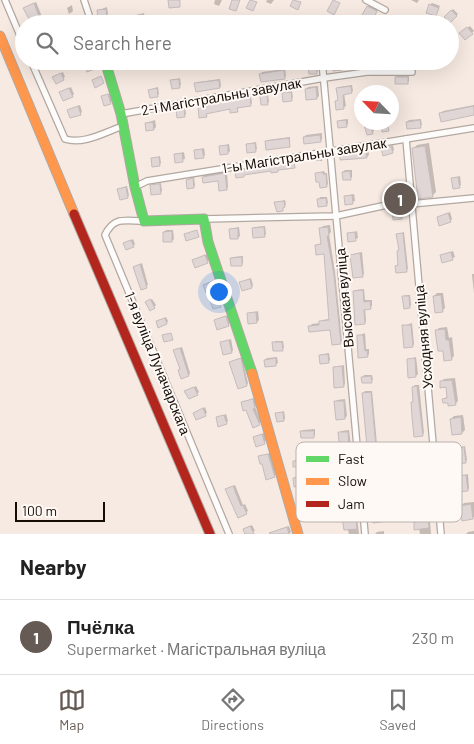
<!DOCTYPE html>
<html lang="en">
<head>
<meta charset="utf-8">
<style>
	:root { --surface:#fff; --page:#f2f2f2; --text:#222; --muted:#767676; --line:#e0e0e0; --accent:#655a54 }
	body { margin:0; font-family:Barlow,sans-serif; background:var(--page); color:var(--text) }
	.compass { position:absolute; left:354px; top:85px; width:45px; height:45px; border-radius:50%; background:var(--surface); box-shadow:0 5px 20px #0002; rotate:295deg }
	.scale { position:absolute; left:15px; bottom:12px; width:90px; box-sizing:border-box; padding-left:5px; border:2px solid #160d07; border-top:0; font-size:14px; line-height:18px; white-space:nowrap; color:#160d07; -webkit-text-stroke:4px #fff9f6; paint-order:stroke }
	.you { position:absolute; left:218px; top:291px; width:18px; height:18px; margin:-12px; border:4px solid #fff; border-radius:50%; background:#1a73e8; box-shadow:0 0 0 8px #1a73e833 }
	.badge { display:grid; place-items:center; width:32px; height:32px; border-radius:50%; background:var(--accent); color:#fff; font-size:16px; font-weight:700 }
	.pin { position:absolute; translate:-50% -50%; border:2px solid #fff; box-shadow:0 1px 5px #0006 }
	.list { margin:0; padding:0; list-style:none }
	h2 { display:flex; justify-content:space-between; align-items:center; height:65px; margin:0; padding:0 20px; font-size:21px }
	h2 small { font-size:16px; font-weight:400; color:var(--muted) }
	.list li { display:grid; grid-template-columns:32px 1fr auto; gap:15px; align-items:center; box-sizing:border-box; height:75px; padding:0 20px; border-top:1px solid var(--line) }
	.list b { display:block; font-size:19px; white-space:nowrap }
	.list p { margin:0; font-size:16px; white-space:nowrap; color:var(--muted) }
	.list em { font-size:16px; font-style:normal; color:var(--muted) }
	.icon { flex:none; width:28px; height:28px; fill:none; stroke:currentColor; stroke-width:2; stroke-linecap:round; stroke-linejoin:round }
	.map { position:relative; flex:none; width:474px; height:534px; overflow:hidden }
	.search { position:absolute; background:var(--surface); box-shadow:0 5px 20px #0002; left:15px; right:15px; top:15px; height:55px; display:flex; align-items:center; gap:12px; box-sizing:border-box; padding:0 18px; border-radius:28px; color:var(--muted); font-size:19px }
	.sheet { height:140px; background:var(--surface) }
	nav { display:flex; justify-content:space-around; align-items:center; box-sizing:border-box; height:70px; border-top:1px solid var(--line); background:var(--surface); font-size:14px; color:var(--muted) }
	nav a { display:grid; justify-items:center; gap:2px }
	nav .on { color:var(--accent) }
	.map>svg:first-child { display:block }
	.shadow { fill:#0003 }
	.building { fill:#e0d6d6; stroke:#c6bcbc }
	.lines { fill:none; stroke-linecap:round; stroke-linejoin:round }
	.street-casing { stroke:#b2a8a1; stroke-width:8 }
	.fast-casing { stroke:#b2a8a1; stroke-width:11 }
	.slow-casing { stroke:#b2a8a1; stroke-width:11 }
	.jam-casing { stroke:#b2a8a1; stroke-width:11 }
	.street { stroke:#fefcfb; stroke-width:5.5 }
	.fast { stroke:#63d668; stroke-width:9 }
	.slow { stroke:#ff974d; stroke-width:9 }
	.jam { stroke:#b3261e; stroke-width:9 }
	.labels { text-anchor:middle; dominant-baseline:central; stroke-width:4; stroke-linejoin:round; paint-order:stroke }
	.street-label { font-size:14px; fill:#160d07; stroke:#fff9f6 }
	.key { fill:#fff9f6; stroke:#b9b2ae; stroke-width:1 }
	.key-label { font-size:14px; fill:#160d07 }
</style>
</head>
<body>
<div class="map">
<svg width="474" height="534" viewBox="0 0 474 534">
	<rect width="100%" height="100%" fill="#f7eae2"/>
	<g class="shadow">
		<path d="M215 0H222L219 6 214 4Z"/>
		<path d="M267 0H274L271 4 266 2Z"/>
		<path d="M411 0H419L417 3Z"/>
		<path d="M36 2 43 19 34 24 25 8Z"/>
		<path d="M432 3 440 6 437 13 430 5Z"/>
		<path d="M72 5 73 11 69 14 67 8Z"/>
		<path d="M369 5 378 9 374 17 368 6Z"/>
		<path d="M107 7 108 14 106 16 99 10Z"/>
		<path d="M453 9 458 14 450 22 445 17Z"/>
		<path d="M144 13 145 20 143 22 135 16Z"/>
		<path d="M121 18 122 24H113L112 20 114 19Z"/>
		<path d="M82 20 83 24H74V23Z"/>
		<path d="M470 26 474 31 465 39 461 33Z"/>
		<path d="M381 61H390L388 63H381Z"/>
		<path d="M335 62H343L344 67 342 68 334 64Z"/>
		<path d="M311 64H318V71L317 72 309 66Z"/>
		<path d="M285 69 286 76 285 77 261 74 262 72Z"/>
		<path d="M63 72 65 77 56 82V76Z"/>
		<path d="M398 75H409V81L407 83 396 77Z"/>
		<path d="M180 78 181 85 179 86 172 81Z"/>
		<path d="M220 79 221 86 220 87 196 84 198 82Z"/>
		<path d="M352 85 353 91 344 93 346 106 344 107 336 101 339 99 337 89 339 87Z"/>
		<path d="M318 86 319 96 317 98 307 99 306 89 308 87Z"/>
		<path d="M71 87 74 94 72 96 61 92Z"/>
		<path d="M158 87 159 94 157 96 149 90Z"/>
		<path d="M292 91 293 98 291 99 284 93Z"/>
		<path d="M110 93 113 101 105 105 102 97Z"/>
		<path d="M268 94 269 102 267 104 261 96Z"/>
		<path d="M251 96 252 103 250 105 239 107 237 111 231 108 208 113 206 116 199 106 201 104Z"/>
		<path d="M80 105 82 112 80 114 69 110Z"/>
		<path d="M474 105V114H440L443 111Z"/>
		<path d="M185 107 186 114 185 115 177 110Z"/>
		<path d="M348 119V124L346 126 338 122 340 120Z"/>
		<path d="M421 119 422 125 420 126 407 122 409 120Z"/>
		<path d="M155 120 156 127 154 129 146 123Z"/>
		<path d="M372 123 374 131 372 133 366 126Z"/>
		<path d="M322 133V139L321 141 304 137 306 135Z"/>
		<path d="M290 137V145L266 142 268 140Z"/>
		<path d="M256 142 257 149 255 150 248 144Z"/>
		<path d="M429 143 436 192 432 196 413 149 417 145Z"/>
		<path d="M229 144 230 151 228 153 220 147Z"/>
		<path d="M393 145 394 150 392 152 382 148Z"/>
		<path d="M204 148 205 155 203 157 195 151Z"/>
		<path d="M368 149 369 155 367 157 341 155 343 153Z"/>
		<path d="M184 152 185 159 176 161 175 155Z"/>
		<path d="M160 156 161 163 159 165 152 159Z"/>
		<path d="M324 156 322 161H314L316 158Z"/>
		<path d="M295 161 294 167 279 169 277 171 272 170 246 173 244 176 236 172Z"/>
		<path d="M345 170H352V177L351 178 343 172Z"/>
		<path d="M324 171 325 173H327L328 184 326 186 316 174Z"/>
		<path d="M227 172 228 187 227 189 219 179 204 177 205 175Z"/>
		<path d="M460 176 461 185 459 186 453 178Z"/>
		<path d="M194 177 195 185 194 187 187 180Z"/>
		<path d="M161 183 162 191 160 193 151 186Z"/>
		<path d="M408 185 409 195 406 198 393 190 396 187Z"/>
		<path d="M127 186 129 195 128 197 118 189Z"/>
		<path d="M354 194 355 201 346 203 345 196Z"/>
		<path d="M320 197H327L328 203 326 205 319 199Z"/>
		<path d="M285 200 286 204 282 210 275 203Z"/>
		<path d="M398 207H402L403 216 401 218 394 211Z"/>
		<path d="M450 212 452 219 450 221 438 217Z"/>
		<path d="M330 225 331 232 329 234 335 272 342 341 340 343 331 329 310 326 312 324 320 323 322 320 330 319 325 253 316 245 322 243 321 228 323 226Z"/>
		<path d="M265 226 266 234 264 236 253 228 255 227Z"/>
		<path d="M239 227 240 236 238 238 231 229Z"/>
		<path d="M166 230H173L174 239 172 241 164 232Z"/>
		<path d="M357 231 358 238 349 241 348 234Z"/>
		<path d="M404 232 408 269 406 270 396 266 398 264 400 250 398 234Z"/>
		<path d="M133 239 135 244 133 246 125 243Z"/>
		<path d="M453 251 455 257 443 262 442 255Z"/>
		<path d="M362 252 364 274 362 276 351 255Z"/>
		<path d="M207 254 209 260 196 266 193 260Z"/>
		<path d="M243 256V263L242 264 232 258 233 257Z"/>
		<path d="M142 263 148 285 142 288 134 267Z"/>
		<path d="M472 274H474V293L472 275Z"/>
		<path d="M251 278 253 285 252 287 241 282Z"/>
		<path d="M216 279 219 285 217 287 204 285Z"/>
		<path d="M364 289 365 300H372V306L365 308 366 321 365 323 354 291 356 290Z"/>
		<path d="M437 293H443L445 308 442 311 434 296Z"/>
		<path d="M405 295H410L411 305 409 307 404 297Z"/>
		<path d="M219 297 222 304 220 306 211 301Z"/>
		<path d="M152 299 156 305 154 307 149 301Z"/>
		<path d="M258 311 259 320 257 322 248 314Z"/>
		<path d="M228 315 230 323 228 325 217 319Z"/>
		<path d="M166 317 168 321 167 323 157 321Z"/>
		<path d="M412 323 414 344 413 346 403 326Z"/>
		<path d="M447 327 449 338 452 337 454 356 451 359 444 349 436 331 439 328Z"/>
		<path d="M365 333 366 349H369V354L367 356 359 357 358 336Z"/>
		<path d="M231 339 233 350 232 352 222 342Z"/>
		<path d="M275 341H283L284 348 282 349 273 343Z"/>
		<path d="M182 347 190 373 189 375 181 369 175 350Z"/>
		<path d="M329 353 330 360 328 362 320 355Z"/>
		<path d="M277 357 278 363 276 364 265 360 267 358Z"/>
		<path d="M416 357 418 374 416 376 408 360Z"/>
		<path d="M242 358 248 383 247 385 232 361Z"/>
		<path d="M344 365 345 384 343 386 335 368Z"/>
		<path d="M364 375H372L373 380 371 381 363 377Z"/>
		<path d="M455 378 458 401 455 404 444 399 448 396 447 385 441 382 444 379Z"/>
		<path d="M415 385H419L424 433 422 435 415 401 413 387Z"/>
		<path d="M196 386 199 392 197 394 188 390Z"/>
		<path d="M365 391H372L377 444 376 445 363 393Z"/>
		<path d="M254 398 256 406 255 407 261 422 259 424 243 402Z"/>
		<path d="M345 399 347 416 345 418 335 402 337 400Z"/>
		<path d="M205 407 207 413 197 419 194 413Z"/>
		<path d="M284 411 285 418 284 420 277 414Z"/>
		<path d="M226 414 228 421 226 423 217 418Z"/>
		<path d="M463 415 465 430 462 433 451 419 454 416Z"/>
		<path d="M315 429V435L313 437 302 431 303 430Z"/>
		<path d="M349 430 351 446 349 448H341L340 433 341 431Z"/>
		<path d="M264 433 266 441 257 445 255 437Z"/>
		<path d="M424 444 431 534H420L419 528 415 522 417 520 416 507 420 505 411 447Z"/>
		<path d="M465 446 467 460 465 462 455 449Z"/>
		<path d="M270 453 276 474 274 476 259 457Z"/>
		<path d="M307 459V463L305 465 294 461 296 460Z"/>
		<path d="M468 474 469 488 468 490 458 477Z"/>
		<path d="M309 475 310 482 309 484 294 478 296 477Z"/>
		<path d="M235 485 243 505 245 504 248 511 239 516 228 488Z"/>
		<path d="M474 502V517L472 518 461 506 464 503Z"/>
		<path d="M351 515 352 518H357L359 534H349L344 517Z"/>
		<path d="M252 525 255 531 246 534 244 529Z"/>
		<path d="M289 526 291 532 289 534H280L279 531 280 529Z"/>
		<path d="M384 531V534H375L377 532Z"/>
		<path d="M474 531V534H466L468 532Z"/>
	</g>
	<g class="building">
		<path d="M168 0H180V7L169 8Z"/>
		<path d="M232 0H240L236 11 229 9Z"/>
		<path d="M250 0 257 2 253 11 246 8Z"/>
		<path d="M293 0 301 2 298 10 290 6Z"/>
		<path d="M333 0 340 3 334 15 327 11Z"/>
		<path d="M34 3 41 22 37 24H32L23 8Z"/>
		<path d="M429 4 439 8 436 16 426 13Z"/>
		<path d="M367 6 377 11 373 20 362 15Z"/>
		<path d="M106 9 107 17 98 18 97 10Z"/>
		<path d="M451 10 457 16 450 23 444 17Z"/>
		<path d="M142 14 144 23 135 24 134 16Z"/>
		<path d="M119 19 120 24H104V21Z"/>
		<path d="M467 27 473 34 465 40 459 33Z"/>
		<path d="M241 61H250L251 67 242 68Z"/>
		<path d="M94 62 97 68 87 72 85 65Z"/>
		<path d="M342 63V70L333 71 332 64Z"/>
		<path d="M316 65 317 74H309L308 66Z"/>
		<path d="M284 70 285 79 261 82 259 74Z"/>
		<path d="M61 73 64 80 56 84 52 77Z"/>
		<path d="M101 76 104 83 95 88 92 80Z"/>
		<rect x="395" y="77" width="13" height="7"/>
		<path d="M179 79 180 88 172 89 170 80Z"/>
		<path d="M219 80 220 88 196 92 194 83Z"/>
		<path d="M351 86 352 93 343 95 344 109 336 110 335 101 338 100 336 88Z"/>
		<path d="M316 87 317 99 306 100 305 89Z"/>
		<path d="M69 88 73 97 63 101 59 92Z"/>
		<path d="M157 88 158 97 150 98 148 90Z"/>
		<path d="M291 92 292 101 283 102 282 93Z"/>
		<path d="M108 94 111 104 104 106 101 96Z"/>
		<path d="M267 95 268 105H261L260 96Z"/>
		<path d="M250 97 251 106 237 108 238 112 230 113V109L206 114 207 117 199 118 198 105Z"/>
		<path d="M78 106 81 115 70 118 67 110Z"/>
		<path d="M474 106V115L441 122 439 113Z"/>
		<path d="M181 108H184L185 117 177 118 176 109Z"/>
		<path d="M346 120 347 127 338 128 337 121Z"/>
		<path d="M420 120 421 128 407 129 406 122Z"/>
		<path d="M153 122 154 130 146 131 145 123Z"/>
		<path d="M381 122H387L389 131 382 132Z"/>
		<path d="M370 124 373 134 367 135 364 125Z"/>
		<path d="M320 135 321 142 304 144 303 137Z"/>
		<path d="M289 138 290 147 266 150 265 141Z"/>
		<path d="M255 143 256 152 247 153 246 144Z"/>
		<path d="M228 145V154L220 155 219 146Z"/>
		<path d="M391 146 393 153 383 156 381 148Z"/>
		<path d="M425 146 433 197 418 199 412 148Z"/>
		<path d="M202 149 204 158 195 159 194 150Z"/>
		<path d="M366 150 367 158 340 160V154Z"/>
		<path d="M182 153 183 162 175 163 174 154Z"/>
		<path d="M159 157 160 166 152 167 151 158Z"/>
		<path d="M294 162 295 168 278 170V172L271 173V171L244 175V177L236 178 235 171Z"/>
		<path d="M350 171 351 180H343L342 172Z"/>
		<path d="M323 172V174H326L327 187 320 188 319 182H316L315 173Z"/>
		<path d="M225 173 227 190 219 191 218 181 203 183 202 177Z"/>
		<path d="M458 177 460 188 453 189 451 178Z"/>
		<path d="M193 178 194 188 187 189 186 180Z"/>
		<path d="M157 184H160L161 194 151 195 150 185Z"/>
		<path d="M126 187 128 198 120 200 117 189Z"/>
		<path d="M406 187 407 199H394L392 190Z"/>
		<path d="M352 195 353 204 345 205 344 196Z"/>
		<path d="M326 198 327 206 318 207 317 199Z"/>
		<path d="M284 201 285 207 283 208V211L277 212 274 202Z"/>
		<path d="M395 208H401L402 219 393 220 392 210H396Z"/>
		<path d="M448 213 451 222 439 226 437 217Z"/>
		<path d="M264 227 265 237 253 238 252 228Z"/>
		<path d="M328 227 329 236H327L334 275 341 344 332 345 330 330 309 332 308 326 319 325V321L329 320 324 254 316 255 315 245 321 244 319 228Z"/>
		<path d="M238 228V239H230L229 229Z"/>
		<path d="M197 230 199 237 186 241 184 234Z"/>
		<path d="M172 231V242H163V232Z"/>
		<path d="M355 232 356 241 348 242 347 233Z"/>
		<path d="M403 233 407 272 396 273 395 266 398 265 397 251 399 250 396 234Z"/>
		<path d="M131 240 134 247 126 250 123 243Z"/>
		<path d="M451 252 453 260 442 263 440 255Z"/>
		<path d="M360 253 363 277 353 278 350 255Z"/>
		<path d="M205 255 208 263 195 268 192 260Z"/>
		<path d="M242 257V266H231L230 258Z"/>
		<path d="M140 264 147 288 141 290 133 267Z"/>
		<path d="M250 279 252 288 242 291 239 282Z"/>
		<path d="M215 280 217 288 206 293 203 285Z"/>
		<path d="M363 290 364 302 370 301 371 309 364 310 365 324 355 325 353 291Z"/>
		<path d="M441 295 443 312 435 313 433 296Z"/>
		<path d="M402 296H409L410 308 404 309Z"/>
		<path d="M218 298 221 307 213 309 210 301Z"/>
		<path d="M150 299 155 308 150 311 145 302Z"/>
		<path d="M256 312 257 323 248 324 247 313Z"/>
		<path d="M226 316 229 326 217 330 214 320Z"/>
		<path d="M165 318 167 324 158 328 156 321Z"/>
		<path d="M402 325H411L413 347 404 348Z"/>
		<path d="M445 329 446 340H449L452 360 444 361 443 351H438L435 330Z"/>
		<path d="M171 333 173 340 164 342 162 335Z"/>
		<path d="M357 335H363L365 351 367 350 368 357 358 358Z"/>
		<path d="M229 340 232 353 223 355 220 342Z"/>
		<path d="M272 342H282L283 351H273Z"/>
		<path d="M180 348 189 376 181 379 178 370 180 369 173 350Z"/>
		<path d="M328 354 329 363 320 364 319 355Z"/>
		<path d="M241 358 247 386 238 389 229 362Z"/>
		<path d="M276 358V366L265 367 264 360Z"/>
		<path d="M415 358 416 377 408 378 407 359Z"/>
		<path d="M342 366 344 387 334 388 333 367Z"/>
		<path d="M371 376 372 383H362L361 377Z"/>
		<path d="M452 380 456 405 448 406V403H443L442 399 447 398 446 387 440 388V381Z"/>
		<path d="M417 386 423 436 414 437 412 417 411 402H413L412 387Z"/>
		<path d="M194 387 198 395 189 399 184 391Z"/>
		<path d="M371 392 376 447H367L362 393Z"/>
		<path d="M253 399 255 408 253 409 260 425 253 428 246 410 243 411 241 402Z"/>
		<path d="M334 401H344L345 419 336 420Z"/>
		<path d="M203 408 206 416 196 420 193 413Z"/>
		<path d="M283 412 284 421 277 422 275 413Z"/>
		<path d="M224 415 227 424 218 427 216 417Z"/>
		<path d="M461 417 462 434 452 435 450 419Z"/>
		<path d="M300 431H314V438H301Z"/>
		<path d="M338 432H348L349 449 340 450Z"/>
		<path d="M262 434 265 444 256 447 253 437Z"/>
		<path d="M422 445 428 499H427L429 528 414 530V522H416L415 506H419L417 484H414L410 447Z"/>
		<path d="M464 447 466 463 455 464 454 448Z"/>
		<path d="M268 454 275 477 266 480 262 464H260L258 456Z"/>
		<path d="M305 460 306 466 293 467V461Z"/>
		<path d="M466 475 468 491 458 492 456 476Z"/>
		<path d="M308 476 309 485 294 487 293 478Z"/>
		<path d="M233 486 241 506 243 505 247 514 238 518 225 489Z"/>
		<path d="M379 497 382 522 373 523 370 498Z"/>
		<path d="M471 504 473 519 462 521 460 506Z"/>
		<path d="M350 516V519H356L357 529 344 530 342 517Z"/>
		<path d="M250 526 254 534H245L243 529Z"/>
		<path d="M287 527 289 534H270L269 533Z"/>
	</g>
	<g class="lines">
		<defs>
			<g id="street">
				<path d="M5 0 24 45"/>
				<path d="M84 0 92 24"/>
				<path d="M366 0 385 10"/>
				<path d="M243 24C261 22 278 18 296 24"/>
				<path d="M31 61 65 139C84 145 105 132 123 126"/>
				<path d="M322 61 365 534"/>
				<path d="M121 114 324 78 367 72H412"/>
				<path d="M406 139 441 534"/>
				<path d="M135 187 147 181 474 128"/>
				<path d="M204 219 336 216 396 203 411 204 474 198"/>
				<path d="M144 221C125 221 114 216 105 235L229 534"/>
			</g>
			<path id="fast" d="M105 61 121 114 135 187 144 221 204 219 208 242 252 373"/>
			<g id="slow">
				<path d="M0 36 74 214"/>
				<path d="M252 373 298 534"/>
			</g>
			<path id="jam" d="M74 214 210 534"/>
		</defs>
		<use href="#street" class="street-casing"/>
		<use href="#fast" class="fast-casing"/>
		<use href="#slow" class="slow-casing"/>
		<use href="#jam" class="jam-casing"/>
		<use href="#street" class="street"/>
		<use href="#fast" class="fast"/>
		<use href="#slow" class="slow"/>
		<use href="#jam" class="jam"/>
	</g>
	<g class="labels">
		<g class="street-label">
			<text transform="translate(221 96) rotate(-10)">2-і Магістральны завулак</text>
			<text transform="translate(304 155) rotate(-9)">1-ы Магістральны завулак</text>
			<text transform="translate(344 298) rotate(-95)">Высокая вуліца</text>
			<text transform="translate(423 337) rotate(-95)">Усходняя вуліца</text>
			<text transform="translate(158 363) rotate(68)">1-я вуліца Луначарскага</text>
		</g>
	</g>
	<rect x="296" y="442" width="166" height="80" rx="8" class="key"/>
	<rect x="306" y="456" width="23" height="6" fill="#63d668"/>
	<rect x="306" y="478" width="23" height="7" fill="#ff974d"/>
	<rect x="306" y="501" width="23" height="6" fill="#b3261e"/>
	<g class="key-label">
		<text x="338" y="464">Fast</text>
		<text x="338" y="486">Slow</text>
		<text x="338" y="509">Jam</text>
	</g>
</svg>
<svg class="compass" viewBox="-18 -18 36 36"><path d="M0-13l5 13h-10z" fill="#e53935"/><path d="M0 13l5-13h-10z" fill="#767676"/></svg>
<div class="scale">100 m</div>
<div class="you"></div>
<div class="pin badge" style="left:400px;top:199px">1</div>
<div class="search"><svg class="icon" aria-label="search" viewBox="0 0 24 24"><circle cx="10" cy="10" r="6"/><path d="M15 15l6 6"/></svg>Search here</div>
</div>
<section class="sheet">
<h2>Nearby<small></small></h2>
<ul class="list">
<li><span class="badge">1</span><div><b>Пчёлка</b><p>Supermarket · Магістральная вуліца</p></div><em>230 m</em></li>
</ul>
</section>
<nav>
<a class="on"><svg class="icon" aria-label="map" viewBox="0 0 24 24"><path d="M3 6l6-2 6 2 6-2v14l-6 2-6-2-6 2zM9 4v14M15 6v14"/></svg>Map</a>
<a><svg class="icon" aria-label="directions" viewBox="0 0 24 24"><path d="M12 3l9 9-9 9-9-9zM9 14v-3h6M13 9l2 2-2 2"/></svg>Directions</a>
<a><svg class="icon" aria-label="saved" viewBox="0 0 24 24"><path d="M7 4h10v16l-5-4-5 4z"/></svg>Saved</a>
</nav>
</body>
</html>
